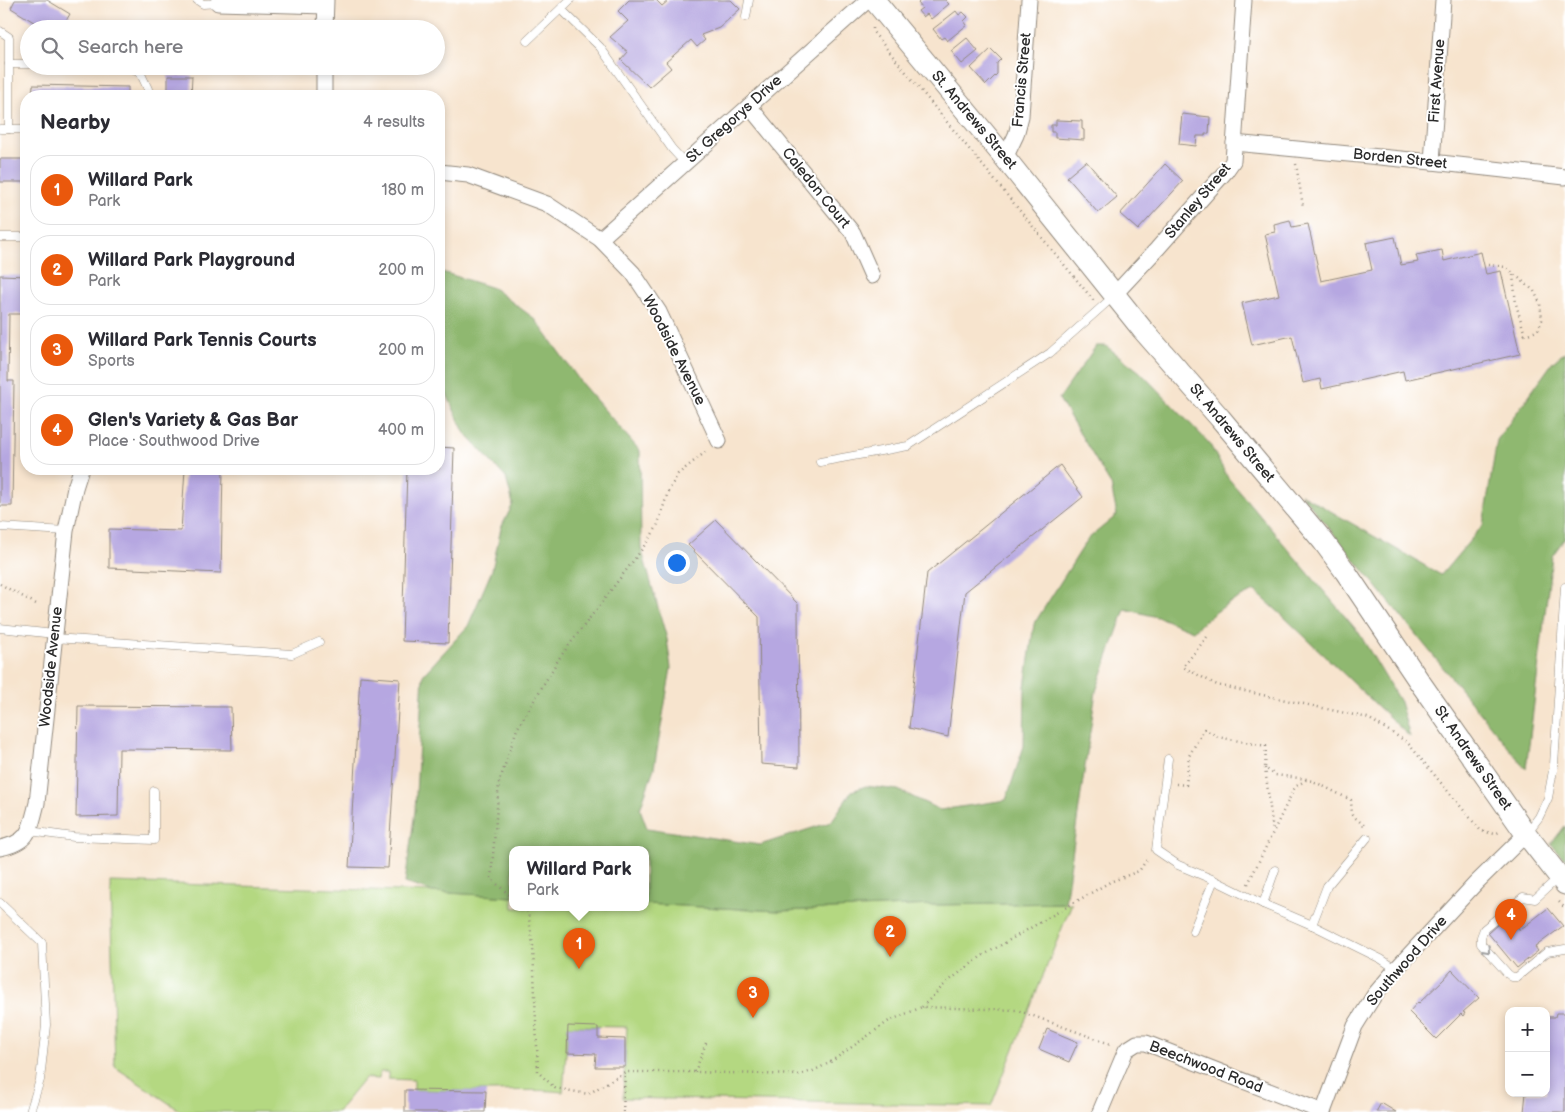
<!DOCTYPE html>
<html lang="en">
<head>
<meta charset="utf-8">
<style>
	:root { --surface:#fff; --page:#f7f7f7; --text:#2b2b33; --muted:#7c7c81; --line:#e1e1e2; --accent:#ea580c }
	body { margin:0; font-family:"Balsamiq Sans",sans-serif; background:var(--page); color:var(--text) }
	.controls { position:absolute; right:15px; bottom:15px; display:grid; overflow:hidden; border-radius:10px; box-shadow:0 2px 8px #0003 }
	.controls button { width:45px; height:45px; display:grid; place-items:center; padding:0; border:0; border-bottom:1px solid var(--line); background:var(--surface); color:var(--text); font:25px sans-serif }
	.you { position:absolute; left:676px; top:562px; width:18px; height:18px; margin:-12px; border:4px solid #fff; border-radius:50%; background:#1a73e8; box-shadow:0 0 0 8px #1a73e833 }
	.badge { display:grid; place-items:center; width:32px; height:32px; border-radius:50%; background:var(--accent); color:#fff; font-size:16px; font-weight:700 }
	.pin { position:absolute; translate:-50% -41px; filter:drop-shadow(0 1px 2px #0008) }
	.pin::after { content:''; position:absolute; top:26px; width:18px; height:15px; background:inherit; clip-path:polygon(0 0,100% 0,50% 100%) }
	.popup { position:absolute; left:509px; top:846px; width:140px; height:65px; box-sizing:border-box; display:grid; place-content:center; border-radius:10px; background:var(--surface); filter:drop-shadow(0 1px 4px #0005); font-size:16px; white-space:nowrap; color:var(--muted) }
	.popup b { font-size:19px; color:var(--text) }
	.popup::after { content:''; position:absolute; left:50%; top:100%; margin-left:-10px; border:10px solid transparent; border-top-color:var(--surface) }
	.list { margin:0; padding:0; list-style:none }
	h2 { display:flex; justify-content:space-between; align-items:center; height:65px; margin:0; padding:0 20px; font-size:21px }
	h2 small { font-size:16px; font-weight:400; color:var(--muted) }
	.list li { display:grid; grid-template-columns:32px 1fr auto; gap:15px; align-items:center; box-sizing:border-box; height:70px; margin:0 10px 10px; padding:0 10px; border:1px solid var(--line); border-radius:20px }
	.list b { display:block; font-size:19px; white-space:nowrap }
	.list p { margin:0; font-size:16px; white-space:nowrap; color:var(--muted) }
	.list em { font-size:16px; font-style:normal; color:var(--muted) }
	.icon { flex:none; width:28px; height:28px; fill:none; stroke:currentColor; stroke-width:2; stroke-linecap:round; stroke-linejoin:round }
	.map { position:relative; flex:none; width:1565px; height:1112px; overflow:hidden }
	.search { position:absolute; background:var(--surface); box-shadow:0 2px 8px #0003; left:20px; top:20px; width:425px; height:55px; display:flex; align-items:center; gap:12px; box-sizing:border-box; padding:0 18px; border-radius:28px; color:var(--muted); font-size:19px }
	.panel { position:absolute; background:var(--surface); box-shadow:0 2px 8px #0003; left:20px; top:90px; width:425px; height:385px; border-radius:20px }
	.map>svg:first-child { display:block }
	.green { fill:#b4d881; stroke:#708256 }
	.forest { fill:#8fb86f; stroke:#5d724d }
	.building { fill:#b6a7e1 }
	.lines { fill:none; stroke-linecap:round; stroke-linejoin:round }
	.service-casing { stroke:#91887c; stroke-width:9 }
	.minor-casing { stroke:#91887c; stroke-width:17 }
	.secondary-casing { stroke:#91887c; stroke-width:23 }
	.path { stroke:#91887c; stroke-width:2.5; stroke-dasharray:1 4; stroke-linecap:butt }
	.service { stroke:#fff; stroke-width:8 }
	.minor { stroke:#fff; stroke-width:15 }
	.secondary { stroke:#fff; stroke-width:21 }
	.oneway { stroke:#a0a0a0 }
	.labels { text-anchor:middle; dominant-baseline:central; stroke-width:4; stroke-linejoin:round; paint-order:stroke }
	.street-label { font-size:15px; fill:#2b2b2b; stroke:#fff }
</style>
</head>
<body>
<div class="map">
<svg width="1565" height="1112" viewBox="0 0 1565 1112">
	<rect width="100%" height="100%" fill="#fff"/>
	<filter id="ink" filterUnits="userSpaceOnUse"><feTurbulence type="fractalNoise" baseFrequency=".02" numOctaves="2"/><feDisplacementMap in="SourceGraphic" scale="10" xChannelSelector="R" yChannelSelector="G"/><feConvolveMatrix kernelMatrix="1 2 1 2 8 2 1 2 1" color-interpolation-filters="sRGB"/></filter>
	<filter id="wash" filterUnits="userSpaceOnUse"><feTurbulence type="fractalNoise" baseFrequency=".0096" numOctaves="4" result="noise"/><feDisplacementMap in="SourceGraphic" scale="20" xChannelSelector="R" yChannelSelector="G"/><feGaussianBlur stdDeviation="1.12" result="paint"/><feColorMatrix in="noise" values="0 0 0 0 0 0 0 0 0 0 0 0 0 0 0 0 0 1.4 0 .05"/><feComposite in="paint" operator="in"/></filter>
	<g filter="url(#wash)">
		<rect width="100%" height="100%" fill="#f7e4ce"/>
		<path class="green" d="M110 882 433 892 513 897V908H645V904L779 911 934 905 1072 903 991 1106 623 1098 627 1027 568 1026 563 1092C537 1089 511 1091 484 1091 461 1092 437 1090 414 1090V1080L388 1079V1072H380L379 1079 365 1078 337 1112H182L115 1067Z"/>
		<g class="forest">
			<path d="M439 271 493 288 535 319 582 384 640 451 641 548 667 639 671 668 654 768 640 809 647 828 760 845 831 822 852 791 866 786 898 790 940 810 1006 800 1024 746 1025 687 1034 624 1088 539 1117 515 1111 485 1059 399 1096 346H1106L1140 372 1209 443 1228 478 1359 633 1400 702 1410 737 1282 615 1255 591C1230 600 1212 614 1193 631L1161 618 1125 609 1096 691 1065 903 934 905 779 911 645 904V850H513V897L433 892 405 883 415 811 423 675 468 626 492 570 501 528 513 504 506 478 464 432 439 377Z"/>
			<path d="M1565 352V538L1552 556 1526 769 1301 494 1441 575 1483 525 1497 440 1553 362Z"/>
			<path d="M1565 826V860L1551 844Z"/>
		</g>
		<g id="blocks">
			<g class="building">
				<path d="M15 0H47L70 14 61 29H45L11 8Z"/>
				<path d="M629 0H656L662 6 669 0H731L740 9 719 28 701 35 705 40 697 47 691 40 666 62 671 68 649 87 621 60 628 52 610 37 628 21 618 11Z"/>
				<path d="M921 0H945L949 4 931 19 927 14 923 17 918 11 922 8 918 3Z"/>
				<path d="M956 11 959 15 963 12 968 17 964 21 967 25 947 41 944 37 941 39 933 29Z"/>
				<path d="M967 38 978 51 962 64 951 51Z"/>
				<path d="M991 49 1001 59 997 63V74L986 85 971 68Z"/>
				<path d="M168 76H192L191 96H168Z"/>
				<path d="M33 85 128 87V96H32Z"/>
				<path d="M1182 114 1210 117 1209 134H1205V136H1197L1196 146 1179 144Z"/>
				<path d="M1056 120 1082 121V129L1084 130V140L1055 138V132H1051V125H1056Z"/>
				<rect x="0" y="159" width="26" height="23"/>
				<path d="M1086 161 1117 197 1098 213 1067 177Z"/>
				<path d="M1165 164 1183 181 1138 230 1120 214Z"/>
				<path d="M1290 220 1292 227 1308 224 1321 281 1372 270 1366 243 1395 237 1401 265 1418 262 1416 255 1442 250 1444 261 1481 252 1486 274 1501 271 1520 354 1405 380 1403 371 1322 389 1320 379 1303 383 1292 336 1252 345 1242 303 1279 295 1265 234 1275 232 1274 224Z"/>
				<path d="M0 275 26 276V314H9L8 381H14L12 506H0Z"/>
				<path d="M439 447 454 448 448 643 402 641 407 469H439Z"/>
				<path d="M1060 465 1083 497 965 592 948 737 909 728 927 573Z"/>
				<path d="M185 469H223L221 573 109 568V529L181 531Z"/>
				<path d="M716 520 798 604 799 767 761 764 759 617 688 545Z"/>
				<path d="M360 676 400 679 388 868 349 867Z"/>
				<path d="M78 706 231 707 232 750 119 749 118 816 76 817Z"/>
				<path d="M1548 908 1563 926 1535 947 1538 951 1517 968 1488 933 1508 915 1520 930Z"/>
				<path d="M1452 970 1479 998 1463 1012 1465 1013 1463 1016 1461 1014 1436 1039 1409 1012 1418 1002 1419 1003 1443 980Z"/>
				<path d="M1556 1013H1565V1112H1524L1526 1093H1546V1017H1555Z"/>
				<path d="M568 1026 598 1027V1038L625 1039V1067H595L596 1054 567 1053Z"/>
				<path d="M1047 1029 1078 1042 1069 1062 1039 1049Z"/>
				<path d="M405 1090 486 1091 485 1112H405Z"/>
				<path d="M1381 1103 1396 1112H1376Z"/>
			</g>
		</g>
	</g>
	<g filter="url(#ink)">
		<use href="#blocks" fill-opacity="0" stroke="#91887c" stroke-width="1"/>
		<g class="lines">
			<defs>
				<g id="service">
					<path d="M197 0 203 4 218 3"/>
					<path d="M561 9 600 47 672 149 685 163"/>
					<path d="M746 17 749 0"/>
					<path d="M0 31 9 37V129"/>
					<path d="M527 41 570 0"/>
					<path d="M9 64H29"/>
					<path d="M128 66 140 72 148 89V96"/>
					<path d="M0 129H26"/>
					<path d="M0 237H26"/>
					<path d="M820 462 908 446 1050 353 1114 296"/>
					<path d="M0 527 66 531"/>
					<path d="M0 628 54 634"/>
					<path d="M54 638 292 654 319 642"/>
					<path d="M1168 759 1156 850 1178 865 1214 880 1263 904 1312 925 1381 959 1396 969"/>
					<path d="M29 831 74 837 154 840V791"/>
					<path d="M1527 833 1539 817 1548 798 1554 765 1565 587"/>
					<path d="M1559 877 1535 899 1523 897 1484 929 1481 937V944L1508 974 1512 977H1517L1547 952 1565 949"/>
					<path d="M0 903 42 943 46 1025 40 1080 30 1112"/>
					<path d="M1263 904 1275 870"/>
					<path d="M1312 925 1327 886 1367 838"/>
					<path d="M1193 931 1214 880"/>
				</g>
				<g id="minor">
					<path d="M218 3 325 6"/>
					<path d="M325 29 326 0"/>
					<path d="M324 96V66"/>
					<path d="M749 106 853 233 872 276"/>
					<path d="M1234 143 1432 162 1565 177"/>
					<path d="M1005 158 1016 135 1021 116 1029 0"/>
					<path d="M1432 162 1443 0"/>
					<path d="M439 172 468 175 547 204 600 239 633 273 659 312 719 441"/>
					<path d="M600 239 868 0"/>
					<path d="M1115 294 1157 249 1226 171 1233 161 1244 0"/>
					<path d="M0 848C30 842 30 830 37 803L66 531 75 488 81 469"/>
					<path d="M1100 1112 1126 1050 1137 1043H1146L1323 1112"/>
					<path d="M1323 1112 1355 1026 1375 994 1396 969 1476 883 1526 834"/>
				</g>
				<path id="secondary" d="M874 0 1005 158 1142 329 1220 418 1323 541 1345 571 1419 681 1526 834 1565 884"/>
			</defs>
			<use href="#service" class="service-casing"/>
			<use href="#minor" class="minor-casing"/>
			<use href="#secondary" class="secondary-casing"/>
			<g class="path">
				<path d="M873 28V32L1094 301"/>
				<path d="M1296 164 1303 206"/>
				<path d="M1488 265 1506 267 1534 291 1540 303 1542 320 1538 330 1534 332 1521 336"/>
				<path d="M1513 275 1516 304 1525 335"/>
				<path d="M0 584 38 605"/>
				<path d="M1207 637 1183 667 1217 685 1368 718 1407 742 1481 831 1495 834 1501 831"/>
				<path d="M1265 768 1273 831"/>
				<path d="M1176 784 1186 785 1189 756 1204 729 1218 737 1266 746 1265 768 1275 775 1307 779"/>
				<path d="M1248 884 1295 787 1306 780 1313 781 1351 800 1352 815 1366 827"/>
				<path d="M513 898 491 879 499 783 517 729 560 657 640 552 657 527 668 492 678 474 708 450"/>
				<path d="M1559 902 1565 908"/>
				<path d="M523 908 528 912 533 946 538 1072 555 1088 588 1094 625 1072H695L798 1075 813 1071 829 1063 889 1021 922 1007 1017 1010 1113 1045"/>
				<path d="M922 1007 946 983 982 956 1110 882 1139 871 1148 858"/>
				<path d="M695 1072 706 1043"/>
				<path d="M623 1112 625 1072"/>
			</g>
			<use href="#service" class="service"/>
			<use href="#minor" class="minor"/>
			<use href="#secondary" class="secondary"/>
		</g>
		<defs><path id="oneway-chevron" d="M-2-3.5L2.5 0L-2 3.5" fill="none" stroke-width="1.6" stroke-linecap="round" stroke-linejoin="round" transform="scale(1.25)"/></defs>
		<use class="oneway" href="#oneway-chevron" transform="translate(1487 950) rotate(48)"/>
	</g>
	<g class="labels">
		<g class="street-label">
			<text transform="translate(1022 80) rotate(-85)">Francis Street</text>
			<text transform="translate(1437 81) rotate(-86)">First Avenue</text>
			<text transform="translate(734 119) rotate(-42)">St. Gregorys Drive</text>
			<text transform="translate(974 120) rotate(50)">St. Andrews Street</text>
			<text transform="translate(1400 159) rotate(6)">Borden Street</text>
			<text transform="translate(816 188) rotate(51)">Caledon Court</text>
			<text transform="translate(1198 201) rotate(-50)">Stanley Street</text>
			<text transform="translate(674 350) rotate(63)">Woodside Avenue</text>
			<text transform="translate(1232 433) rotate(50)">St. Andrews Street</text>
			<text transform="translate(51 667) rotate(-84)">Woodside Avenue</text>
			<text transform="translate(1473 758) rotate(55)">St. Andrews Street</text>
			<text transform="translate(1407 961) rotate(-49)">Southwood Drive</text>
			<text transform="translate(1206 1067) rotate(21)">Beechwood Road</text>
		</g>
	</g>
</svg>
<div class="controls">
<button>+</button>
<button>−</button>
</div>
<div class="you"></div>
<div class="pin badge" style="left:579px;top:969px">1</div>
<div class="popup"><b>Willard Park</b>Park</div>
<div class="pin badge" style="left:890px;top:957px">2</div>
<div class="pin badge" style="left:753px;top:1018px">3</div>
<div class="pin badge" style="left:1511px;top:940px">4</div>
<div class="search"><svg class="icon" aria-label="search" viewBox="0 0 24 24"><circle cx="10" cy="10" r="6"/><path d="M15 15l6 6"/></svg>Search here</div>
<section class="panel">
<h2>Nearby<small>4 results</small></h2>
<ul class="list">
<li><span class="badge">1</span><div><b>Willard Park</b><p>Park</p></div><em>180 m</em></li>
<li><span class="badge">2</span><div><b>Willard Park Playground</b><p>Park</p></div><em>200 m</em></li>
<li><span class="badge">3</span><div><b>Willard Park Tennis Courts</b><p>Sports</p></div><em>200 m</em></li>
<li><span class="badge">4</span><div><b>Glen's Variety &amp; Gas Bar</b><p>Place · Southwood Drive</p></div><em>400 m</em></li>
</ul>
</section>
</div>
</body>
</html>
